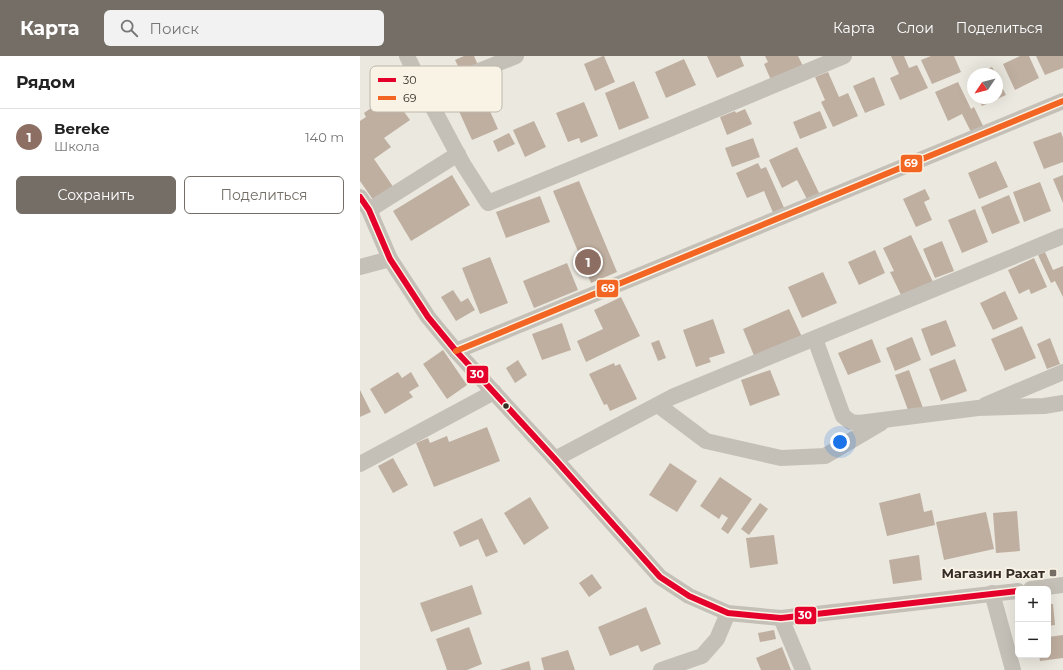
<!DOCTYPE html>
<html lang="ru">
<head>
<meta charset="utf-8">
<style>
	:root { --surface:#fff; --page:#f2f2f2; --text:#222; --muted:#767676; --line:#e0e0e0; --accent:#756e67 }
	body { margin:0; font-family:Montserrat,sans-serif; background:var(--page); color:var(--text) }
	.controls { position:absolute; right:12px; bottom:12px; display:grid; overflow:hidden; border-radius:6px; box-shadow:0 4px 16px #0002 }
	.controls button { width:36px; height:36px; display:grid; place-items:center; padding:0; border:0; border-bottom:1px solid var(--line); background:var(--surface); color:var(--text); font:20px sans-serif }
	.compass { position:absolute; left:607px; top:12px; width:36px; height:36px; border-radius:50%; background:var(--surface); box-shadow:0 4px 16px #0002; rotate:235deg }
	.you { position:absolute; left:480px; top:386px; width:14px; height:14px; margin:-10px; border:3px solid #fff; border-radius:50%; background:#1a73e8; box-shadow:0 0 0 6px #1a73e833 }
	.badge { display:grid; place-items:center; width:26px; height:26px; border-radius:50%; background:var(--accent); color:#fff; font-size:13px; font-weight:700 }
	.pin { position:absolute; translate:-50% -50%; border:2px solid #fff; box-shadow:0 1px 4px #0006 }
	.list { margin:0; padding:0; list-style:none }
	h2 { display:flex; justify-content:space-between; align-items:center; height:52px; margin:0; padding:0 16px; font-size:17px }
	h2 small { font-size:13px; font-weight:400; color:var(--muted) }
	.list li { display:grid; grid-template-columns:26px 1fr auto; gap:12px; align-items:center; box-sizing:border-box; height:56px; padding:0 16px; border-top:1px solid var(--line) }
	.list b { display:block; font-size:15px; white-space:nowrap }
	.list p { margin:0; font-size:13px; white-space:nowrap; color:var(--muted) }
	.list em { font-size:13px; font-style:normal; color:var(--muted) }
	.actions { display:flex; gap:8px; padding:12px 16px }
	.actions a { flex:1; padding:9px 0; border:1px solid var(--accent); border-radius:6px; text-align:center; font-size:14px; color:var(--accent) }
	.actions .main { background:var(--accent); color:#fff }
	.icon { flex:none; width:22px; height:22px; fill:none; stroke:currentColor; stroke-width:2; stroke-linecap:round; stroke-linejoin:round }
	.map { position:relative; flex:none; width:703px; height:614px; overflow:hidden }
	header { display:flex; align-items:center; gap:24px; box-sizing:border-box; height:56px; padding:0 20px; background:var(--accent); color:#fff }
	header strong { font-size:19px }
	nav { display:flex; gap:22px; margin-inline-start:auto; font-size:14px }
	.search { width:280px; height:36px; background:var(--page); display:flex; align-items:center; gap:10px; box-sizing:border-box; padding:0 14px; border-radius:6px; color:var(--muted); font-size:15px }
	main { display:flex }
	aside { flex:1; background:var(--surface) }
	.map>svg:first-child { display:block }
	.building { fill:#bfafa0 }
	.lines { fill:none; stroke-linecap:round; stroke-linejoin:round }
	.minor { stroke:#c4c0b8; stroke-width:16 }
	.bus-1-casing { stroke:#f9f3e5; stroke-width:9 }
	.bus-2-casing { stroke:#f9f3e5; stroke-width:9 }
	.bus-1 { stroke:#e4002b; stroke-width:6 }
	.bus-2 { stroke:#f26522; stroke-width:6 }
	.bus-dot { fill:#352d26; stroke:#f9f3e5; stroke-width:1.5 }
	.poi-dot { fill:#756e67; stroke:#f9f3e5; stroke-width:1.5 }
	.labels { text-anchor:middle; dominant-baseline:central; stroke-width:3.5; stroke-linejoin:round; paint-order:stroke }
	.poi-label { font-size:13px; font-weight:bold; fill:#352d26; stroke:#f9f3e5; text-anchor:end }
	.key { fill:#f9f3e5; stroke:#beb8ac; stroke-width:1 }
	.key-label { font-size:11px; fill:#352d26 }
	.line-badge { stroke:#f9f3e5; stroke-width:1.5 }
	.badge-label { font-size:11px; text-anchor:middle; font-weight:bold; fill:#fff }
</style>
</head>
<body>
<header>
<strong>Карта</strong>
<div class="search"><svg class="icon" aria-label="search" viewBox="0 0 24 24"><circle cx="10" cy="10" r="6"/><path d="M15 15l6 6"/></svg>Поиск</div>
<nav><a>Карта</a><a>Слои</a><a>Поделиться</a></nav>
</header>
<main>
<aside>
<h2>Рядом<small></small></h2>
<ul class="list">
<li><span class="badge" style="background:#8d6e63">1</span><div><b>Bereke</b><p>Школа</p></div><em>140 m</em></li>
</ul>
<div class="actions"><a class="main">Сохранить</a><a>Поделиться</a></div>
</aside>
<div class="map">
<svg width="703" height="614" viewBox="0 0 703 614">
	<rect width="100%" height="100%" fill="#ebe8df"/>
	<g class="building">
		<path d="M104 0H114L118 9 101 16 95 4Z"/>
		<path d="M243 0H244L255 26 235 35 224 8Z"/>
		<path d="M347 0H380L384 10 357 22Z"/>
		<path d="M405 0H438L443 10 411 24 404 8 408 6Z"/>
		<path d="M531 0H544L549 12 557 9 568 32 540 44 530 22 539 18Z"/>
		<path d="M571 0H594L601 16 572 28 561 4Z"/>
		<path d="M660 0H669L679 22 655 34 643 8Z"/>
		<path d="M676 0H703V12L685 19Z"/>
		<path d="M324 3 336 29 306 42 295 16Z"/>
		<path d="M632 11 636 18H617Z"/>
		<path d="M468 16 479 41 488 37 498 60 473 71 461 46 465 44 455 21Z"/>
		<path d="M613 20V31L609 22Z"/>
		<path d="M514 21 525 49 505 57 493 30Z"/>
		<path d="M637 21 646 39 622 50 618 42H637Z"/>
		<path d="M274 25 289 62 259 74 245 37Z"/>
		<path d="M598 26 611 53 614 51 624 72 612 78 602 58 588 65 575 36Z"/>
		<path d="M31 38 50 64 24 82 31 91 14 103 34 132 14 145 0 125V65L6 61 4 57Z"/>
		<path d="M124 42 138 73 112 84 98 53Z"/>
		<path d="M224 46 238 80 221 87 219 82 208 86 196 57Z"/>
		<path d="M385 53 392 68 367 79 360 61 375 55 376 57Z"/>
		<path d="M460 55 467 72 440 83 433 66Z"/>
		<path d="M174 65 186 91 165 101 153 74Z"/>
		<path d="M701 76 703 82V106L684 113 673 86Z"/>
		<path d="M149 77 155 88 138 96 133 85Z"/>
		<path d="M393 82 400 101 372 111 365 92Z"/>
		<path d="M437 91 460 139 448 145 437 124 422 132 409 104Z"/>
		<path d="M636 105 648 131 619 143 608 117Z"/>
		<path d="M398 107 401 113 406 111 425 154 414 159 404 135 387 142 376 117Z"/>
		<path d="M92 119 110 149 51 185 33 155Z"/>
		<path d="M703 119V147L693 123Z"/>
		<path d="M219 125 257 216 231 227 193 135Z"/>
		<path d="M680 126 691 155 664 166 653 136Z"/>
		<path d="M565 133 570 143 564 146 572 164 556 171 543 143Z"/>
		<path d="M649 139 660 167 632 178 621 151Z"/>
		<path d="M180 140 190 166 146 182 136 156Z"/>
		<path d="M615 153 628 186 602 197 588 164Z"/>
		<path d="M551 179 573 226 542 241 530 216 534 215 523 192Z"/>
		<path d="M582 185 594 215 575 222 563 193Z"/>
		<path d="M515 194 525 217 499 229 488 206Z"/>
		<path d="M685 196 693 214 703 210V241L695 225 691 227 678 199Z"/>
		<path d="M130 201 148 247 120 258 102 212Z"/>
		<path d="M674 202 687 231 671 238 669 233 659 238 648 214Z"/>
		<path d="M207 207 218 234 174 252 163 225Z"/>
		<path d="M463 216 477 247 442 262 428 231Z"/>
		<path d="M93 234 101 246 108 242 115 254 96 265 81 241Z"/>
		<path d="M645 235 658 263 633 274 620 247Z"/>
		<path d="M261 241 280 280 226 306 217 285 243 273 234 254Z"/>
		<path d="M429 253 442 281 395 302 383 273Z"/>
		<path d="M353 263 365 297 349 302 351 306 336 311 323 274Z"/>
		<path d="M586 264 596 290 571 300 561 273Z"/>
		<path d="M202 267 211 294 182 304 172 278Z"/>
		<path d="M662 270 676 302 645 315 631 283Z"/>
		<path d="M552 281 561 304 535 315 526 292Z"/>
		<path d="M690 282 700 308 687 313 677 288Z"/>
		<path d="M512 283 521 306 488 319 478 297Z"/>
		<path d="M299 284 306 302 298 305 291 287Z"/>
		<path d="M83 294 107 329 87 343 63 308Z"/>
		<path d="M595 303 607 335 581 345 569 313Z"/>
		<path d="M158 304 167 319 155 327 146 312Z"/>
		<path d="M254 307 255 310 260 308 277 343 250 355 247 348 244 349 229 318Z"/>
		<path d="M410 314 420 339 390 350 381 324Z"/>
		<path d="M549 314 563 352 548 354 535 319Z"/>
		<path d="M38 316 42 322 51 316 59 330 49 336 53 341 25 358 10 333Z"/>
		<path d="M0 334 11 356 0 361Z"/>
		<path d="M127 371 140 405 74 431 56 387 68 382 70 387 87 380 89 386Z"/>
		<path d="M33 402 48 429 33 437 18 410Z"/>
		<path d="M310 407 337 425 317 456 289 439Z"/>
		<path d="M360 421 392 443 368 478 361 473 368 462 362 458 359 463 340 450Z"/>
		<path d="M560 437 564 456 572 454 575 469 527 480 519 447Z"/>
		<path d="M170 441 189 472 164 489 144 457Z"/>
		<path d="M400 447 408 453 389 479 381 473Z"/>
		<path d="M657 455 660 495 636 497 633 457Z"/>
		<path d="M626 456 634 493 584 504 576 466Z"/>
		<path d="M122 462 138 496 126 501 118 483 100 491 93 476Z"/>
		<path d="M414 479 418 508 390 512 386 482Z"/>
		<path d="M559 499 562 524 533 528 529 504Z"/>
		<path d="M232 518 242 532 229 541 219 527Z"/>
		<path d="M112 529 122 558 71 576 60 547Z"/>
		<path d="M688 548H693L695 569 688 570Z"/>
		<path d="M286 551 301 588 281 596 278 589 250 600 238 571Z"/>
		<path d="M109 571 122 608 107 614H87L76 583Z"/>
		<path d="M414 574 416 583 400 586 398 577Z"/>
		<path d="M703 579V602L680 605 679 599H688V581Z"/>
		<path d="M422 591 431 614H401L396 602Z"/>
		<path d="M208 594 215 614H184L181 602Z"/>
		<path d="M169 605 171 614H140Z"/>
	</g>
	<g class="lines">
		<g class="minor">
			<path d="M47 0 65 37 103 108 128 147 309 73 484 0"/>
			<path d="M65 37 156 0"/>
			<path d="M0 141 9 154 30 203 68 261 96 295 195 403 300 521 329 540 368 557 421 562 658 535"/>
			<path d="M9 154 98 98"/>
			<path d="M0 211 30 203"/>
			<path d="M455 283 483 360 491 366 499 367 618 352 684 350 703 347"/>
			<path d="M96 295 703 45"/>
			<path d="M298 349 346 385 421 402 465 400 521 367"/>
			<path d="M625 349 703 316"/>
			<path d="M195 403 312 341 703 180"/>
			<path d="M0 408 134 336"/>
			<path d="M671 533 703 529"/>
			<path d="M632 537 653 614"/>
			<path d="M421 562 443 614"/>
			<path d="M301 614 342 600 357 583 368 557"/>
		</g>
		<defs>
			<path id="bus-1" d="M0 141 9 154 30 203 68 261 96 295 195 403 300 521 329 540 368 557 421 562 658 535"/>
			<path id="bus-2" d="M96 295 703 45"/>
		</defs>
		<use href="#bus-1" class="bus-1-casing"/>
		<use href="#bus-2" class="bus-2-casing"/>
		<use href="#bus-1" class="bus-1"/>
		<use href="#bus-2" class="bus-2"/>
	</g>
	<circle class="bus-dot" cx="146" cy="350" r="3.5"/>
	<rect class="poi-dot" x="689" y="513" width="8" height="8" rx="2"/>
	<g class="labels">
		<g class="poi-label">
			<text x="685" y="517">Магазин Рахат</text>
		</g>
	</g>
	<rect x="10" y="10" width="132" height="46" rx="6" class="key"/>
	<rect x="18" y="22" width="18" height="4" fill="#e4002b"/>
	<rect x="18" y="40" width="18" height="4" fill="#f26522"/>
	<g class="key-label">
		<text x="43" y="28">30</text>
		<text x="43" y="46">69</text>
	</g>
	<g class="line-badge">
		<rect x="540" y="98" width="23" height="19" rx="4" fill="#f26522"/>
		<rect x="236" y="223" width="23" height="19" rx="4" fill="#f26522"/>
		<rect x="106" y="309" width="23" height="19" rx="4" fill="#e4002b"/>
		<rect x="434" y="550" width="23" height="19" rx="4" fill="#e4002b"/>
	</g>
	<g class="badge-label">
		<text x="551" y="111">69</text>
		<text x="248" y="236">69</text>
		<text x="117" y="322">30</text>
		<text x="445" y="563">30</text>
	</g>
</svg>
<div class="controls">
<button>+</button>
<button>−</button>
</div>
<svg class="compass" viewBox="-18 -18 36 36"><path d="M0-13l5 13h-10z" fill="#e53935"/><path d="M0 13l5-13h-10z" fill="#767676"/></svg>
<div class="you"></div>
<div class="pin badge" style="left:228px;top:206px;background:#8d6e63">1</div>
</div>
</main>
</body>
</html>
